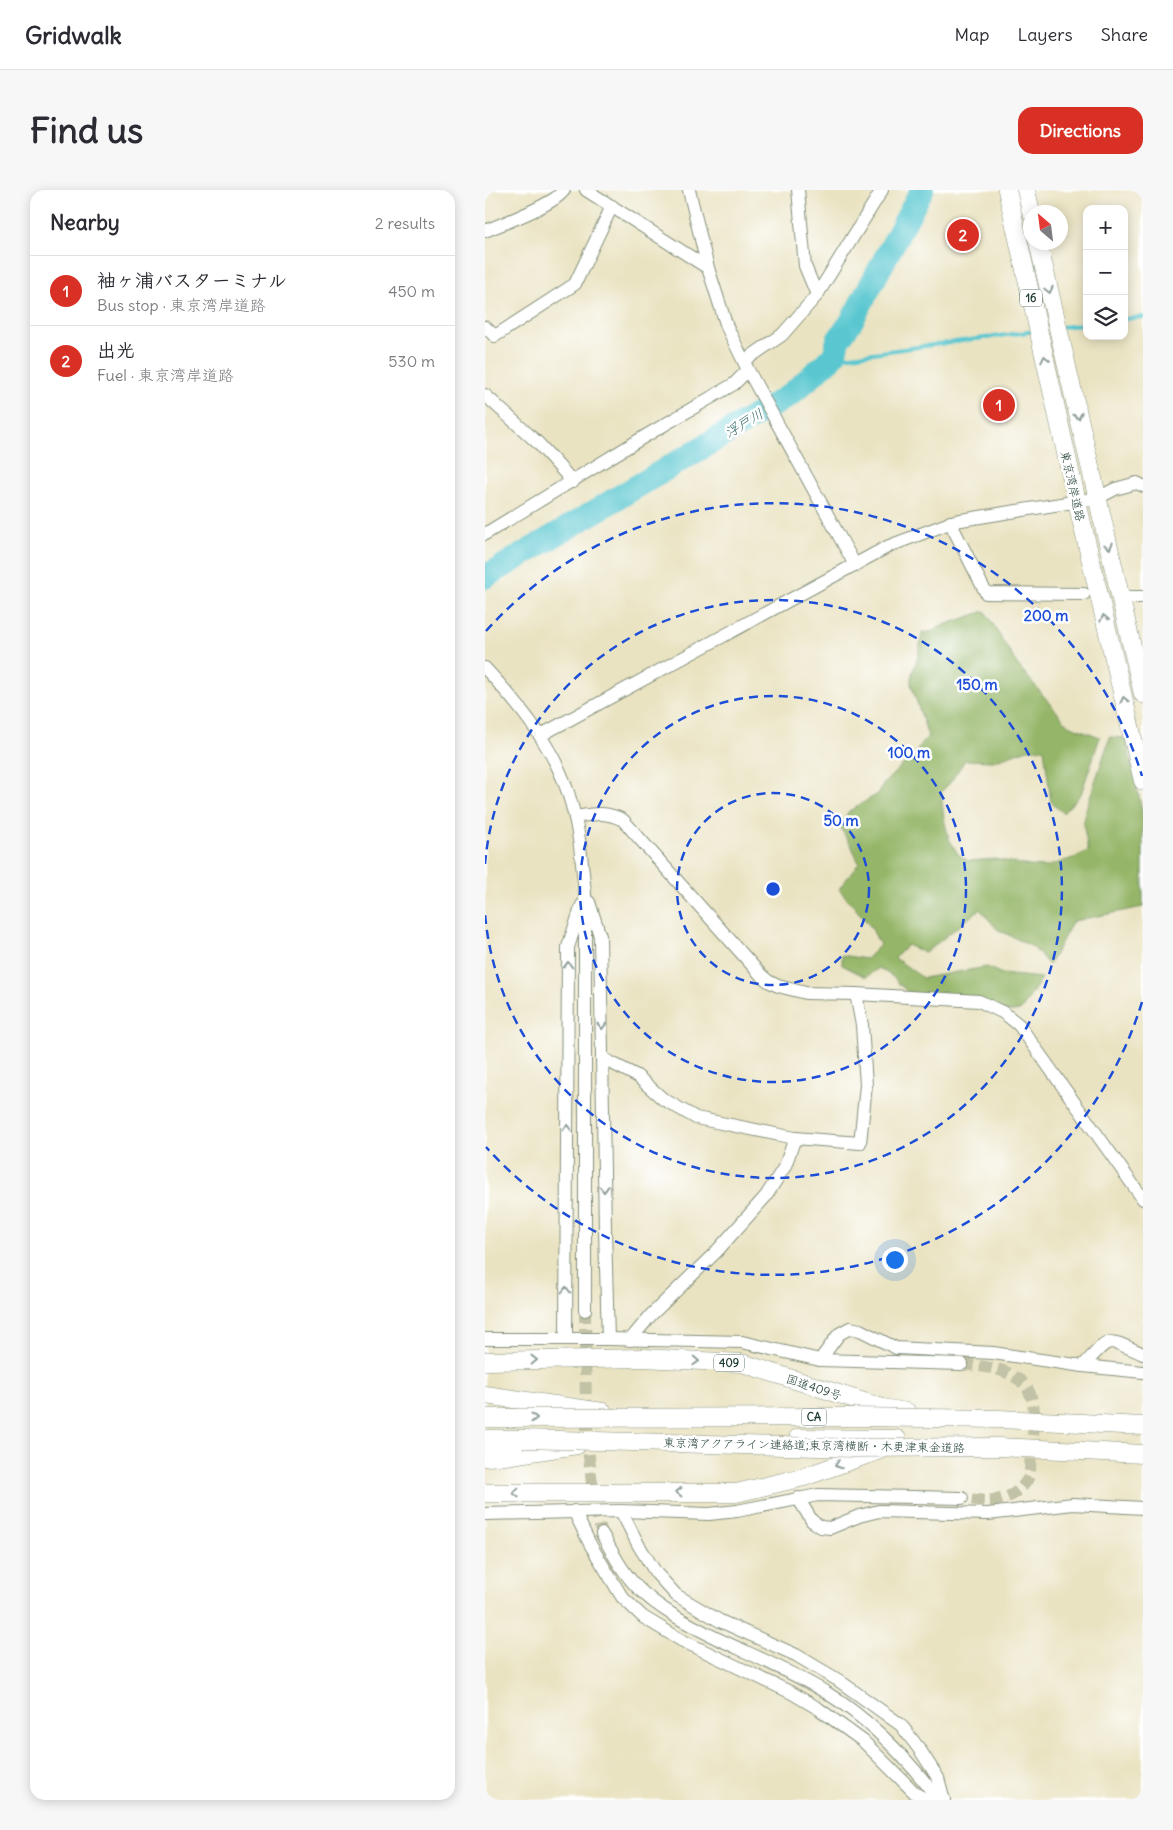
<!DOCTYPE html>
<html lang="en">
<head>
<meta charset="utf-8">
<style>
	:root { --surface:#fff; --page:#f7f7f7; --text:#2b2b33; --muted:#7c7c81; --line:#e1e1e2; --accent:#d93025 }
	body { margin:0; font-family:Delius,"Klee One",sans-serif; background:var(--page); color:var(--text) }
	.controls { position:absolute; right:15px; top:15px; display:grid; overflow:hidden; border-radius:10px; box-shadow:0 2px 12px #0003 }
	.controls button { width:45px; height:45px; display:grid; place-items:center; padding:0; border:0; border-bottom:1px solid var(--line); background:var(--surface); color:var(--text); font:25px sans-serif }
	.compass { position:absolute; left:538px; top:15px; width:45px; height:45px; border-radius:50%; background:var(--surface); box-shadow:0 2px 12px #0003; rotate:332deg }
	.you { position:absolute; left:409px; top:1069px; width:18px; height:18px; margin:-12px; border:4px solid #fff; border-radius:50%; background:#1a73e8; box-shadow:0 0 0 8px #1a73e833 }
	.badge { display:grid; place-items:center; width:32px; height:32px; border-radius:50%; background:var(--accent); color:#fff; font-size:16px; font-weight:700 }
	.pin { position:absolute; translate:-50% -50%; border:2px solid #fff; box-shadow:0 1px 5px #0006 }
	.list { margin:0; padding:0; list-style:none }
	h2 { display:flex; justify-content:space-between; align-items:center; height:65px; margin:0; padding:0 20px; font-size:21px }
	h2 small { font-size:16px; font-weight:400; color:var(--muted) }
	.list li { display:grid; grid-template-columns:32px 1fr auto; gap:15px; align-items:center; box-sizing:border-box; height:70px; padding:0 20px; border-top:1px solid var(--line) }
	.list b { display:block; font-size:19px; white-space:nowrap }
	.list p { margin:0; font-size:16px; white-space:nowrap; color:var(--muted) }
	.list em { font-size:16px; font-style:normal; color:var(--muted) }
	.icon { flex:none; width:28px; height:28px; fill:none; stroke:currentColor; stroke-width:2; stroke-linecap:round; stroke-linejoin:round }
	.map { position:relative; flex:none; width:658px; height:1610px; overflow:hidden; border-radius:15px }
	header { display:flex; align-items:center; gap:30px; box-sizing:border-box; height:70px; padding:0 25px; background:var(--surface); border-bottom:1px solid var(--line) }
	header strong { font-size:24px }
	nav { display:flex; gap:28px; margin-inline-start:auto; font-size:18px }
	.intro { display:flex; align-items:center; justify-content:space-between; box-sizing:border-box; height:120px; padding:0 30px }
	h1 { margin:0; font-size:35px }
	.button { padding:12px 22px; border-radius:15px; background:var(--accent); color:#fff; font-size:18px; font-weight:700 }
	main { display:flex; gap:30px; padding:0 30px }
	aside { flex:1; background:var(--surface); border-radius:15px; box-shadow:0 2px 12px #0003 }
	.map>svg:first-child { display:block }
	.forest { fill:#95b668; stroke:#5a7a4e }
	.lines { fill:none; stroke-linecap:round; stroke-linejoin:round }
	.stream { stroke:#5ac7d0; stroke-width:4 }
	.river { stroke:#5ac7d0; stroke-width:24 }
	.minor-tunnel { stroke:#c1c2a6; stroke-width:12; stroke-dasharray:12 6; stroke-linecap:butt }
	.minor-casing { stroke:#84907b; stroke-width:14 }
	.highway-casing { stroke:#84907b; stroke-width:19 }
	.minor { stroke:#fff; stroke-width:12 }
	.highway { stroke:#fff; stroke-width:18 }
	.highway-bridge-casing { stroke:#84907b; stroke-width:19; stroke-linecap:butt }
	.highway-bridge { stroke:#fff; stroke-width:18 }
	.oneway { stroke:#8f9e9a }
	.ring { fill:none; stroke:#1d4ed8; stroke-width:2.5; stroke-dasharray:9 6 }
	.labels { text-anchor:middle; dominant-baseline:central; stroke-width:5; stroke-linejoin:round; paint-order:stroke }
	.shield { fill:#fff; stroke:#627771; stroke-width:1 }
	.shield-label { font-size:11px; font-weight:bold; fill:#1f3d34 }
	.street-label { font-size:12px; fill:#1f3d34; stroke:#fff }
	.water-label { font-size:14px; font-style:italic; fill:#316663; stroke:#fff }
	.centre { fill:#1d4ed8; stroke:#fff; stroke-width:2.5 }
	.ring-label { font-size:15px; text-anchor:middle; font-weight:bold; fill:#1d4ed8; stroke:#fff; stroke-width:5; stroke-linejoin:round; paint-order:stroke }
</style>
</head>
<body>
<header>
<strong>Gridwalk</strong>
<nav><a>Map</a><a>Layers</a><a>Share</a></nav>
</header>
<div class="intro"><h1>Find us</h1><a class="button">Directions</a></div>
<main>
<aside>
<h2>Nearby<small>2 results</small></h2>
<ul class="list">
<li><span class="badge">1</span><div><b>袖ヶ浦バスターミナル</b><p>Bus stop · 東京湾岸道路</p></div><em>450 m</em></li>
<li><span class="badge">2</span><div><b>出光</b><p>Fuel · 東京湾岸道路</p></div><em>530 m</em></li>
</ul>
</aside>
<div class="map">
<svg width="658" height="1610" viewBox="0 0 658 1610">
	<rect width="100%" height="100%" fill="#fff"/>
	<filter id="ink" filterUnits="userSpaceOnUse"><feTurbulence type="fractalNoise" baseFrequency=".02" numOctaves="2"/><feDisplacementMap in="SourceGraphic" scale="10" xChannelSelector="R" yChannelSelector="G"/><feConvolveMatrix kernelMatrix="1 2 1 2 8 2 1 2 1" color-interpolation-filters="sRGB"/></filter>
	<filter id="wash" filterUnits="userSpaceOnUse"><feTurbulence type="fractalNoise" baseFrequency=".0096" numOctaves="4" result="noise"/><feDisplacementMap in="SourceGraphic" scale="20" xChannelSelector="R" yChannelSelector="G"/><feGaussianBlur stdDeviation="1.12" result="paint"/><feColorMatrix in="noise" values="0 0 0 0 0 0 0 0 0 0 0 0 0 0 0 0 0 1.4 0 .05"/><feComposite in="paint" operator="in"/></filter>
	<g filter="url(#wash)">
		<rect width="100%" height="100%" fill="#eae3c2"/>
		<path class="forest" d="M500 421 532 474 583 535 615 547 596 604 578 623 566 612 559 559H543L508 571 480 570 465 593 456 602 459 629 464 649 473 664 483 671 510 669 545 676 561 677 591 667 603 661 598 631 600 622 625 547 641 548 658 625V717L588 731 564 775 548 757 512 739 495 719 440 763 422 755 410 768 438 788 502 777 517 784 557 788 536 820 527 822 422 802 408 787 394 778 381 787 357 775V765L381 769 395 755 386 737 354 699 374 673 366 655 354 636 364 621 393 604 399 593 429 564 443 546 426 494V487L433 467 437 443 448 441 459 435Z"/>
		<g class="lines">
			<g class="stream">
				<path d="M639 129 658 127"/>
				<path d="M577 137 602 134"/>
				<path d="M349 166H366L550 141"/>
			</g>
			<path class="river" d="M0 387 305 205 349 166 353 150 366 132 437 0"/>
		</g>
	</g>
	<g filter="url(#ink)">
		<g class="lines">
			<g class="minor-tunnel">
				<path d="M100 1120C101 1195 98 1271 117 1344"/>
				<path d="M477 1174C499 1177 521 1177 538 1193 555 1210 548 1242 546 1263 545 1270 546 1280 544 1286 543 1290 538 1296 535 1299 519 1314 497 1311 477 1308"/>
			</g>
			<defs>
				<g id="minor">
					<path d="M101 0 223 78"/>
					<path d="M204 0 223 78 242 137 263 180 370 375"/>
					<path d="M313 0 320 76 332 105"/>
					<path d="M0 41C19 33 69 15 79 0"/>
					<path d="M0 137 10 146 90 94 127 16"/>
					<path d="M259 171 297 145 332 105 397 0"/>
					<path d="M0 205 53 253 88 292"/>
					<path d="M465 332 501 403 599 404"/>
					<path d="M0 344 162 245 249 194 263 180"/>
					<path d="M646 407H658"/>
					<path d="M0 478C37 518 73 561 87 616 95 644 97 674 100 703V1120"/>
					<path d="M56 545 404 356 470 331 613 308 630 299 652 293 658 296"/>
					<path d="M90 627C109 624 120 621 138 630L276 785 283 791 293 796 321 803 371 804 494 811 519 823 534 835 658 1009"/>
					<path d="M104 712 115 746 120 1040 123 1149"/>
					<path d="M117 868 152 886 178 909 211 928 310 948 375 953 381 895 377 835 371 804"/>
					<path d="M0 1149H123L257 1152 335 1170 477 1174"/>
					<path d="M81 1149 83 757 97 715"/>
					<path d="M145 1150 166 1125 231 1062 281 1006 300 976 310 948"/>
					<path d="M335 1170 354 1144 365 1138 375 1140 411 1158 508 1163 598 1176 658 1182"/>
					<path d="M598 1176C626 1146 620 1147 658 1164"/>
					<path d="M313 1308 327 1331 336 1337 345 1338 374 1326 394 1321 503 1324 588 1314 658 1318"/>
					<path d="M89 1321 105 1354 137 1407 158 1427 196 1450 307 1503 334 1519 378 1551 431 1604 443 1610"/>
					<path d="M136 1321 154 1356 171 1383 191 1405 235 1431 311 1465 353 1490 416 1535 435 1560 453 1588 459 1610"/>
					<path d="M0 1324 136 1321 224 1324 252 1321 333 1305 477 1308"/>
					<path d="M117 1344C127 1362 138 1383 153 1398 174 1419 203 1434 229 1447 267 1465 306 1481 342 1503 387 1531 422 1568 454 1610"/>
				</g>
				<g id="highway">
					<path d="M522 0 592 312 658 591"/>
					<path d="M541 0 546 22"/>
					<path d="M553 52 658 504"/>
					<path d="M0 1171 158 1168 257 1173 398 1218 422 1222"/>
					<path d="M0 1205 118 1222"/>
					<path d="M313 1248 412 1249"/>
					<path d="M0 1249H38"/>
					<path d="M0 1267 20 1266 92 1255"/>
					<path d="M0 1303H251L319 1287 398 1259"/>
				</g>
			</defs>
			<use href="#minor" class="minor-casing"/>
			<use href="#highway" class="highway-casing"/>
			<use href="#minor" class="minor"/>
			<use href="#highway" class="highway"/>
			<defs>
				<g id="highway-bridge">
					<path d="M0 1228 368 1227 514 1229 658 1236"/>
					<path d="M38 1249 369 1258 513 1257 658 1264"/>
				</g>
			</defs>
			<use href="#highway-bridge" class="highway-bridge-casing"/>
			<use href="#highway-bridge" class="highway-bridge"/>
		</g>
		<defs><path id="oneway-chevron" d="M-2-3.5L2.5 0L-2 3.5" fill="none" stroke-width="1.6" stroke-linecap="round" stroke-linejoin="round" transform="scale(1.25)"/></defs>
		<g class="oneway">
			<use href="#oneway-chevron" transform="translate(564 100) rotate(77)"/>
			<use href="#oneway-chevron" transform="translate(560 169) rotate(-102)"/>
			<use href="#oneway-chevron" transform="translate(593 226) rotate(77)"/>
			<use href="#oneway-chevron" transform="translate(624 356) rotate(77)"/>
			<use href="#oneway-chevron" transform="translate(619 428) rotate(-103)"/>
			<use href="#oneway-chevron" transform="translate(639 510) rotate(-103)"/>
			<use href="#oneway-chevron" transform="translate(83 775) rotate(-90)"/>
			<use href="#oneway-chevron" transform="translate(117 836) rotate(89)"/>
			<use href="#oneway-chevron" transform="translate(82 938) rotate(-90)"/>
			<use href="#oneway-chevron" transform="translate(119 999) rotate(89)"/>
			<use href="#oneway-chevron" transform="translate(81 1100) rotate(-90)"/>
			<use href="#oneway-chevron" transform="translate(49 1170) rotate(-1)"/>
			<use href="#oneway-chevron" transform="translate(211 1171) rotate(3)"/>
			<use href="#oneway-chevron" transform="translate(49 1228)"/>
			<use href="#oneway-chevron" transform="translate(353 1275) rotate(160)"/>
			<use href="#oneway-chevron" transform="translate(194 1302) rotate(-179)"/>
			<use href="#oneway-chevron" transform="translate(31 1303) rotate(179)"/>
		</g>
	</g>
	<g class="ring">
		<circle cx="288" cy="699" r="96"/>
		<circle cx="288" cy="699" r="193"/>
		<path d="M0 674A289 289 0 1 1 0 724"/>
		<path d="M657 812A386 386 0 0 1 1 957M1 441A386 386 0 0 1 657 586"/>
	</g>
	<g class="labels">
		<g class="shield">
			<rect x="535" y="99.5" width="22" height="17" rx="4"/>
			<rect x="229" y="1164.5" width="30" height="17" rx="4"/>
			<rect x="316.5" y="1218.5" width="25" height="17" rx="4"/>
		</g>
		<g class="shield-label">
			<text x="546" y="108">16</text>
			<text x="244" y="1173">409</text>
			<text x="329" y="1227">CA</text>
		</g>
		<g class="street-label">
			<text transform="translate(588 296) rotate(77)">東京湾岸道路</text>
			<text transform="translate(329 1197) rotate(18)">国道409号</text>
			<text transform="translate(329 1255) rotate(1)">東京湾アクアライン連絡道;東京湾横断・木更津東金道路</text>
		</g>
		<g class="water-label">
			<text transform="translate(259 233) rotate(-31)">浮戸川</text>
		</g>
	</g>
	<circle cx="288" cy="699" r="8" class="centre"/>
	<g class="ring-label">
		<text x="561" y="431">200 m</text>
		<text x="492" y="500">150 m</text>
		<text x="424" y="568">100 m</text>
		<text x="356" y="636">50 m</text>
	</g>
</svg>
<div class="controls">
<button>+</button>
<button>−</button>
<button><svg class="icon" aria-label="layers" viewBox="0 0 24 24"><path d="M12 4l9 5-9 5-9-5zM3 14l9 5 9-5"/></svg></button>
</div>
<svg class="compass" viewBox="-18 -18 36 36"><path d="M0-13l5 13h-10z" fill="#e53935"/><path d="M0 13l5-13h-10z" fill="#7c7c81"/></svg>
<div class="you"></div>
<div class="pin badge" style="left:514px;top:215px">1</div>
<div class="pin badge" style="left:478px;top:45px">2</div>
</div>
</main>
</body>
</html>
